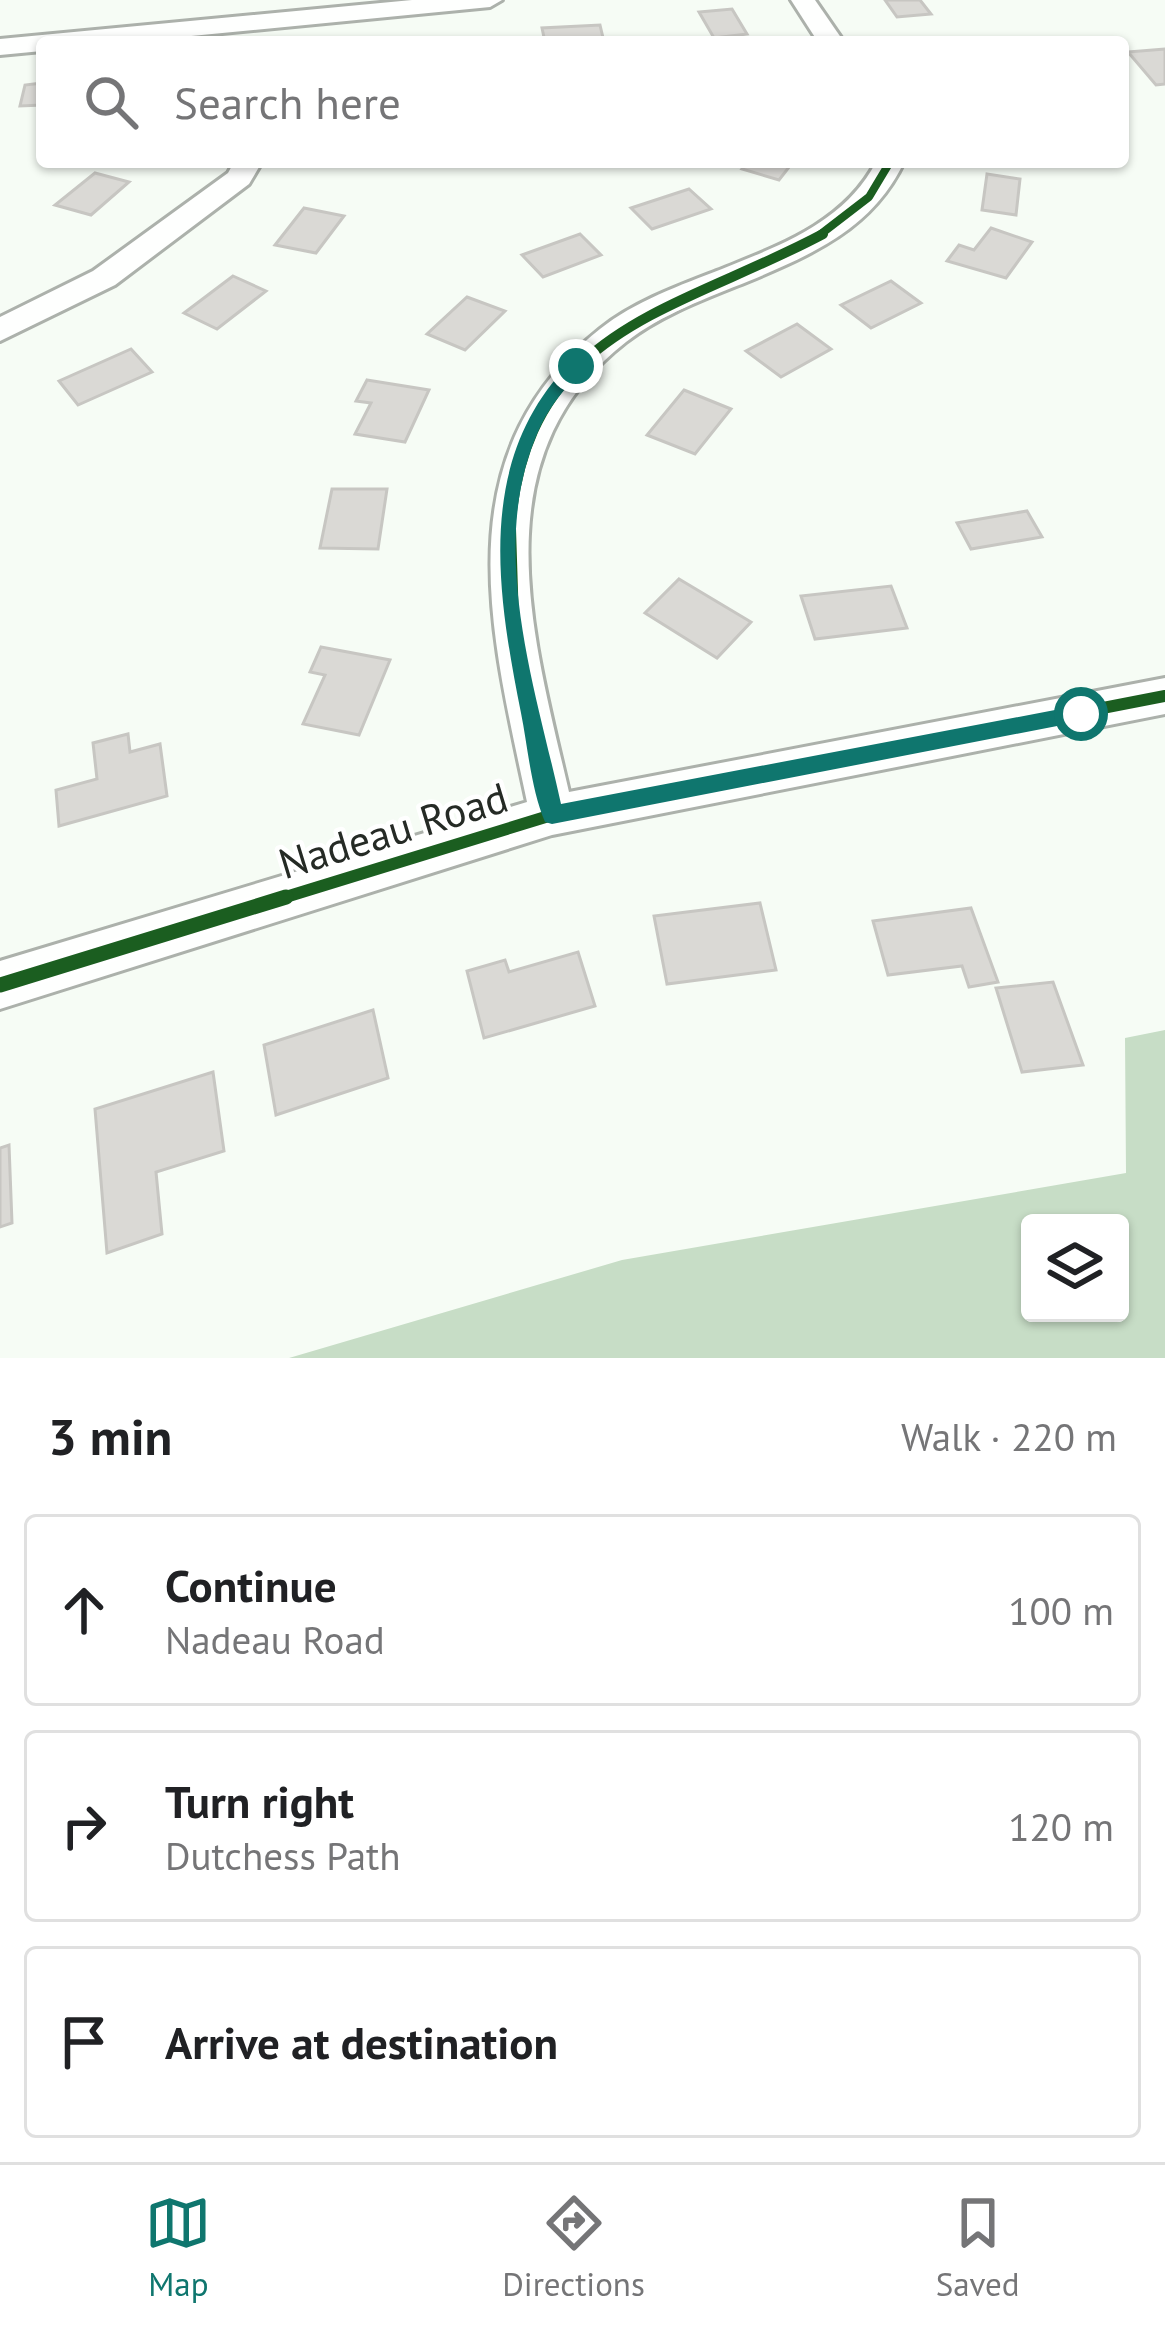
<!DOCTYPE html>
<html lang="en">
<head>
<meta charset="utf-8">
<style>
	:root { --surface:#fff; --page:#f6f6f6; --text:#202124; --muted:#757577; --line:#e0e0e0; --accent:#0f766e }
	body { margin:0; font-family:"PT Sans",sans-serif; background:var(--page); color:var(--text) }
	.controls { position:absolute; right:36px; bottom:36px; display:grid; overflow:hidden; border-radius:12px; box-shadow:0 3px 9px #0004 }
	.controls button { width:108px; height:108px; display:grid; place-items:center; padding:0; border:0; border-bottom:3px solid var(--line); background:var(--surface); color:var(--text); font:60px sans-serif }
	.stop { position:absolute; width:36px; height:36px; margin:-27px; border:9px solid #0f766e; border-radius:50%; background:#fff }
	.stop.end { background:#0f766e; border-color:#fff; box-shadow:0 3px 12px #0008 }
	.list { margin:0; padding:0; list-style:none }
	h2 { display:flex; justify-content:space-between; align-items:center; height:156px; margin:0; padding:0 48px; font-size:51px }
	h2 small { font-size:39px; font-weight:400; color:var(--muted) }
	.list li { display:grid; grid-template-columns:78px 1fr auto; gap:36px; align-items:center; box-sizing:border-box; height:192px; margin:0 24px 24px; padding:0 24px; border:3px solid var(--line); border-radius:12px }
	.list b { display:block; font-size:45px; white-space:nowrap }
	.list p { margin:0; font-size:39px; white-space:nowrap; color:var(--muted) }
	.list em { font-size:39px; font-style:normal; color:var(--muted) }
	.icon { flex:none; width:66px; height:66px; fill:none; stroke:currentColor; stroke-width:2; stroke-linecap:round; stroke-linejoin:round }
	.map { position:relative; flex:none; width:1165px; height:1358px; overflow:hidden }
	.search { position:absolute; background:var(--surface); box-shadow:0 3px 9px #0004; left:36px; right:36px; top:36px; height:132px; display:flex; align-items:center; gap:30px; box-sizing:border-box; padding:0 42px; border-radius:12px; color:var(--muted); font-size:45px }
	.sheet { height:804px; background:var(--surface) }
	nav { display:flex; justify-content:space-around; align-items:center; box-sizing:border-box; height:168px; border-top:3px solid var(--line); background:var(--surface); font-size:33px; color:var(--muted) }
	nav a { display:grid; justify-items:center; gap:6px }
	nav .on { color:var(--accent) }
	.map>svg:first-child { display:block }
	.forest { fill:#c7ddc6; fill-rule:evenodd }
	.building { fill:#dad9d5; stroke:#c7c6c2; stroke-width:3 }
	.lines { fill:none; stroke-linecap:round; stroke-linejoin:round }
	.minor-casing { stroke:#acb1ab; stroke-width:6 }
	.minor { fill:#fefffe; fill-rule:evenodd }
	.cycleway-far3-casing { stroke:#fff; stroke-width:12 }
	.cycleway-far2-casing { stroke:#fff; stroke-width:16 }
	.cycleway-far1-casing { stroke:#fff; stroke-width:20 }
	.cycleway-casing { stroke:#fff; stroke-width:22 }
	.cycleway-far3 { stroke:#1b5e20; stroke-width:8 }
	.cycleway-far2 { stroke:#1b5e20; stroke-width:10 }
	.cycleway-far1 { stroke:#1b5e20; stroke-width:12 }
	.cycleway { stroke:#1b5e20; stroke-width:15 }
	.route { fill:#0f766e }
	.labels { text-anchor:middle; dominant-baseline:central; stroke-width:9; stroke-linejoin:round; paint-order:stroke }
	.street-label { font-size:42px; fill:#252a25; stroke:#fff }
</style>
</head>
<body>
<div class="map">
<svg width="1165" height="1358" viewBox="0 0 1165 1358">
	<rect width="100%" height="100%" fill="#f6fcf5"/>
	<path class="forest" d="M1165 1030V1358H289L622 1260 1126 1173 1125 1038ZM1030 1223H1120V1313H1030Z"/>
	<g class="building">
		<path d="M885 0H920L931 14 897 17Z"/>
		<path d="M732 9 747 34 714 38 699 12Z"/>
		<path d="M600 25 604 42H545L542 28Z"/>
		<path d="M1165 49V84L1156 85 1128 52Z"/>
		<path d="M42 83V105L20 106 25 85Z"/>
		<path d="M748 162H793L779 180 742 169Z"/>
		<path d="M95 173 129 182 91 215 55 205Z"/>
		<path d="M987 174 1020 179 1016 215 982 210Z"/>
		<path d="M689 189 711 209 652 229 631 208Z"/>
		<path d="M304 208 344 216 316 253 275 245Z"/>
		<path d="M991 228 1032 242 1006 278 947 261 959 245 974 250Z"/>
		<path d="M580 234 601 255 543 277 522 255Z"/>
		<path d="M233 276 266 291 217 329 184 313Z"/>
		<path d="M891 281 921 303 871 328 841 305Z"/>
		<path d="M467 297 505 311 465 350 427 334Z"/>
		<path d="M797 324 831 349 781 377 746 351Z"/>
		<path d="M131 349 152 372 78 405 59 381Z"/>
		<path d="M367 380 429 390 405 442 355 434 371 403 356 401Z"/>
		<path d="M684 390 731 409 695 454 647 435Z"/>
		<path d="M332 489H387L378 549 320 548Z"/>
		<path d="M1027 511 1042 537 971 549 957 523Z"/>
		<path d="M679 579 751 622 717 658 645 613Z"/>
		<path d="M891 586 907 628 815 639 801 596Z"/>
		<path d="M321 647 390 660 359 735 303 724 325 675 310 672Z"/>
		<path d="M128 734 130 752 160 744 167 796 59 826 56 790 97 779 93 743Z"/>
		<path d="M760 903 776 970 667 984 654 916Z"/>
		<path d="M971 908 998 982 969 987 962 966 888 975 873 921Z"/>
		<path d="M578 952 595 1006 484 1038 467 971 505 960 509 972Z"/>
		<path d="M1053 982 1083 1065 1022 1072 996 988Z"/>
		<path d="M373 1010 388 1078 276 1115 264 1045Z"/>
		<path d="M213 1072 224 1151 156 1172 162 1234 107 1253 95 1109Z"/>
		<path d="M9 1145 12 1223 0 1227V1148Z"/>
	</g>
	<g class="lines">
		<defs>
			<g id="minor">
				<path d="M412 0H502L490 7 129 42H42V51L0 55V39Z"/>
				<path d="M791 0H815L844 42H818Z"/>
				<path d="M234 162H262L249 184 115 285 0 341V317L93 271 228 173Z"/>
				<path d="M876 162H904C873 228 813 254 749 281 707 298 662 314 626 342 478 457 533 636 569 792L1165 678V714L552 835 0 1009V961L527 802C491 632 442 455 600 329 635 301 681 285 722 269 781 245 845 222 876 162Z"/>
			</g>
		</defs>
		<use href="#minor" class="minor-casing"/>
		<use href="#minor" class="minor"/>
		<defs>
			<path id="cycleway-far3" d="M817 237 869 197 890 162"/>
			<path id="cycleway-far2" d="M510 532C524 327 675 313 823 234"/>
			<g id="cycleway-far1">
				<path d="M510 529 513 622 552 815"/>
				<path d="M276 900 552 815 1165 696"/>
			</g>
			<path id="cycleway" d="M0 985 286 897"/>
		</defs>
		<use href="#cycleway-far3" class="cycleway-far3-casing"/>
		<use href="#cycleway-far2" class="cycleway-far2-casing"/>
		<use href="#cycleway-far1" class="cycleway-far1-casing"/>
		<use href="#cycleway" class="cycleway-casing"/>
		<use href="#cycleway-far3" class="cycleway-far3"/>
		<use href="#cycleway-far2" class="cycleway-far2"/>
		<use href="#cycleway-far1" class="cycleway-far1"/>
		<use href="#cycleway" class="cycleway"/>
	</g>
	<path class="route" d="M570 363 584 366C568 386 552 402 541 425 485 543 535 685 561 804L1081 705 1091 714 1088 720 552 824 545 822C531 789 528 748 521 713 497 592 475 460 570 363Z"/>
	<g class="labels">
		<g class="street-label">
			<text transform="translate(393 830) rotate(-17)">Nadeau Road</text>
		</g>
	</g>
</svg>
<div class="controls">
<button><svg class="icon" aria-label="layers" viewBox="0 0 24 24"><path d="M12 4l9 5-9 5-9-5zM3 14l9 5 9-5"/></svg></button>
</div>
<div class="stop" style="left:1081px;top:714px"></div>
<div class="stop end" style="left:576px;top:366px"></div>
<div class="search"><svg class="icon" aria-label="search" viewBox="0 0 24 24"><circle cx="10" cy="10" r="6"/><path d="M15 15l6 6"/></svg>Search here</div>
</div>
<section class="sheet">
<h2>3 min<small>Walk · 220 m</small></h2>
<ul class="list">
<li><svg class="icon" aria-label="ahead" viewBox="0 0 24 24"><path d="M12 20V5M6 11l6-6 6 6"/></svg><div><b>Continue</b><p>Nadeau Road</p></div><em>100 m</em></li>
<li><svg class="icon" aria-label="right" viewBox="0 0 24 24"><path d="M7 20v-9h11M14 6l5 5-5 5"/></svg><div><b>Turn right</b><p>Dutchess Path</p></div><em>120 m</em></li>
<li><svg class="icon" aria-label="arrive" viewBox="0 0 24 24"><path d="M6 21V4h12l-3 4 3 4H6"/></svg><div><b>Arrive at destination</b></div></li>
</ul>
</section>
<nav>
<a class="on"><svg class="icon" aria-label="map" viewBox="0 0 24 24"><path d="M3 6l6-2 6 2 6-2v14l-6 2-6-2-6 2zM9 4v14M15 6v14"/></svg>Map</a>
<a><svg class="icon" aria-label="directions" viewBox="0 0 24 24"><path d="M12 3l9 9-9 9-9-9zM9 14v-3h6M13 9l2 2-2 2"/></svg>Directions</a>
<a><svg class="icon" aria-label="saved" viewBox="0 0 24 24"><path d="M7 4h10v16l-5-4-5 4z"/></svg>Saved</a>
</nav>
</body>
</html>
